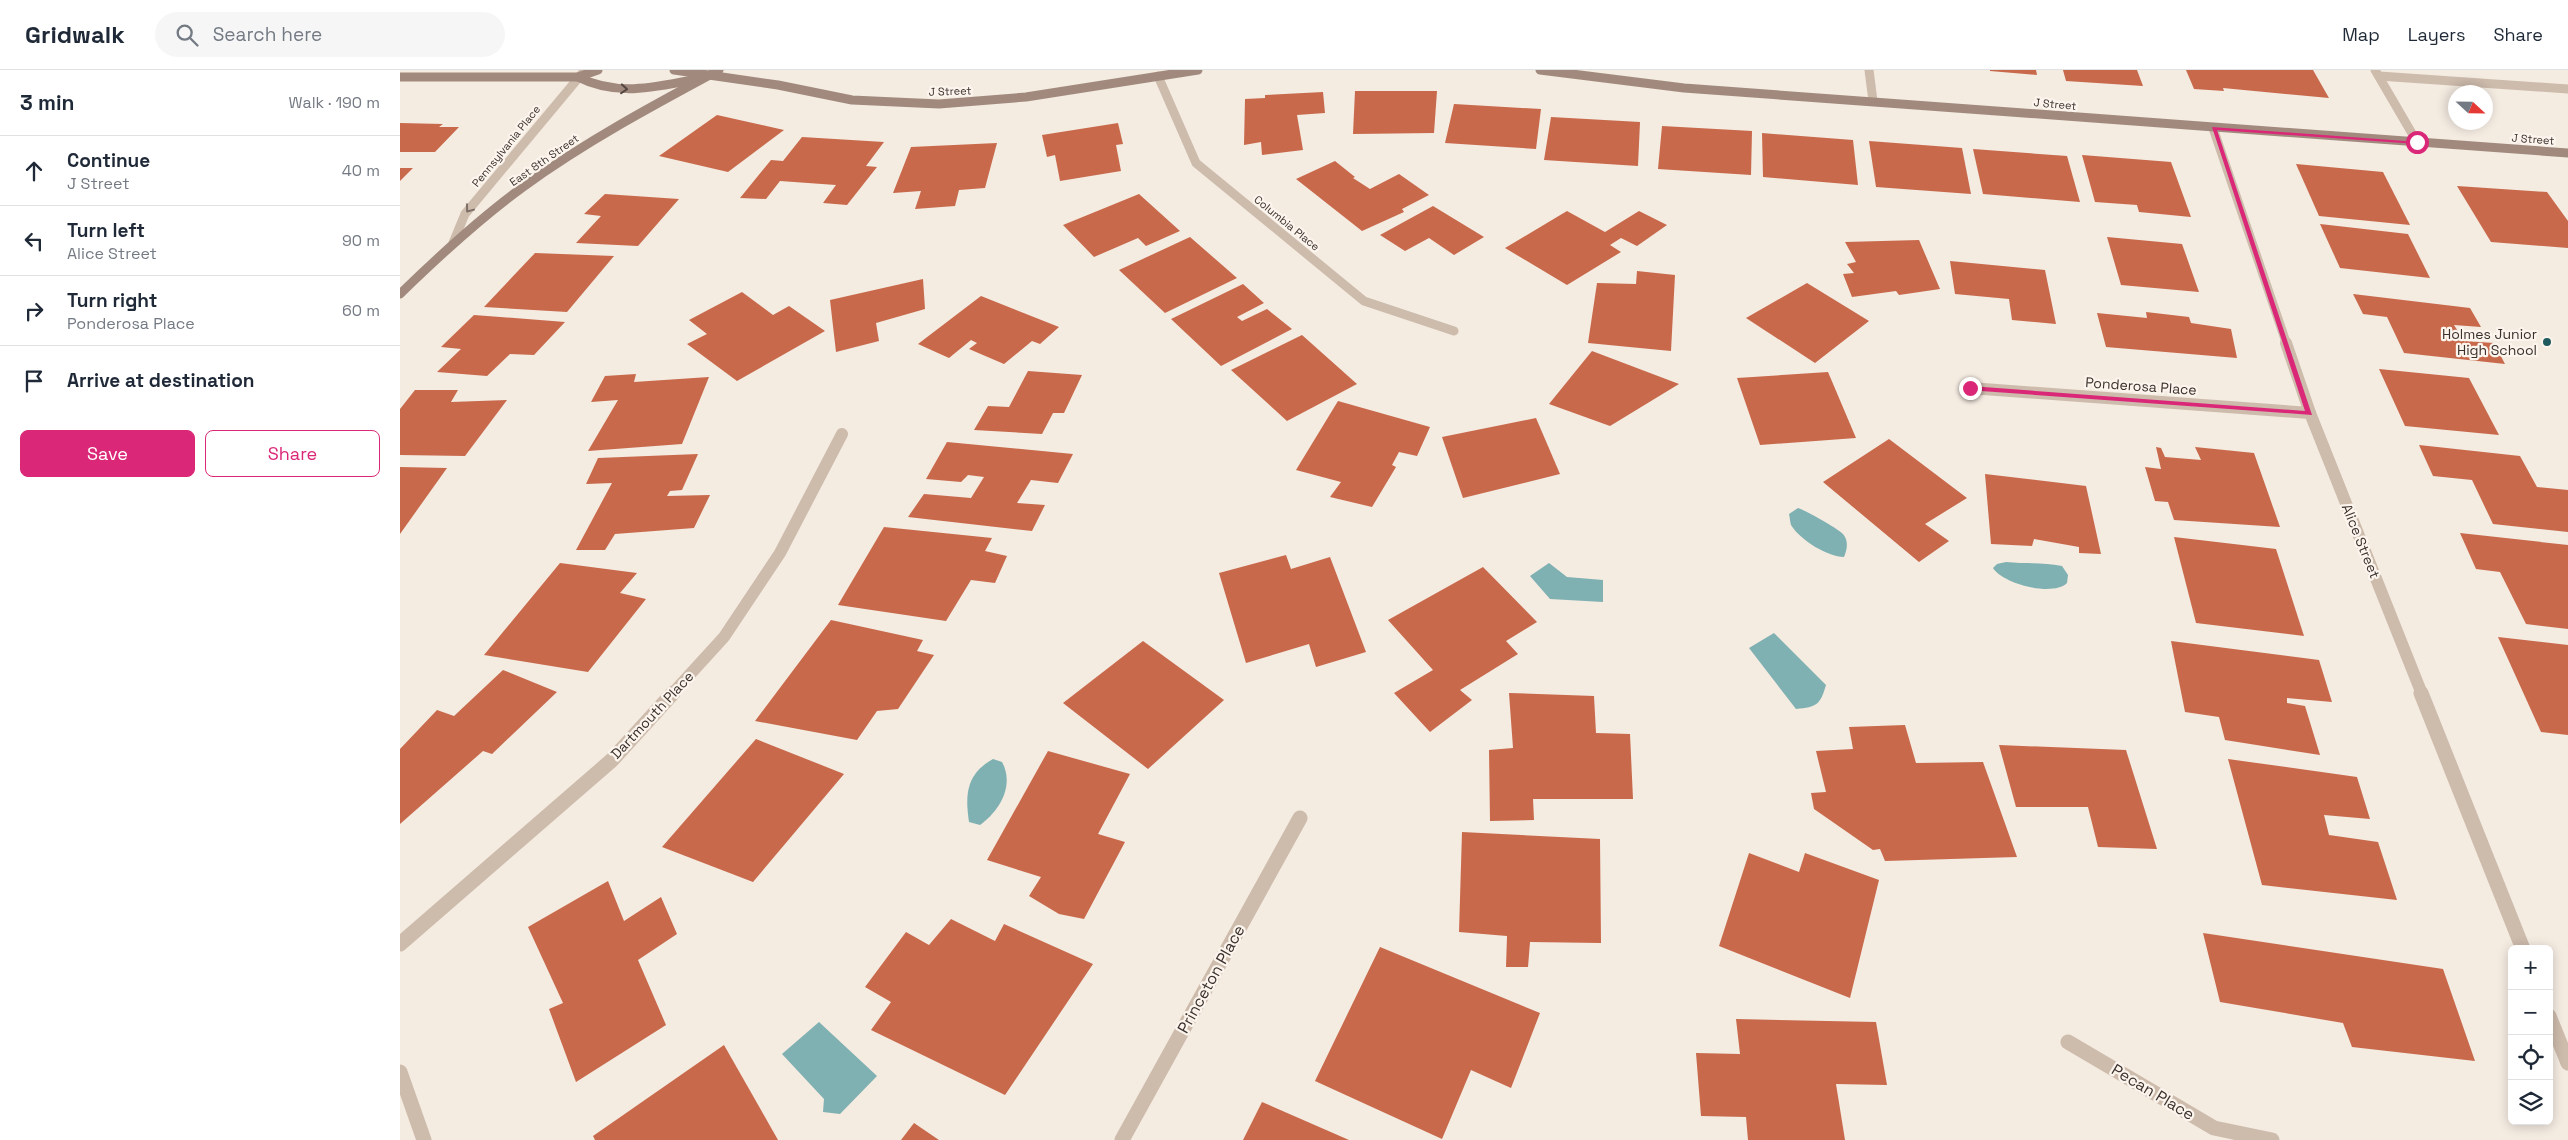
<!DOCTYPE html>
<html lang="en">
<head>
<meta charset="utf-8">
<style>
	:root { --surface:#fff; --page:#f6f6f7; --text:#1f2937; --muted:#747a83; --line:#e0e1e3; --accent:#db2777 }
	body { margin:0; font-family:"Space Grotesk",sans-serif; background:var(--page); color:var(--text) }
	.controls { position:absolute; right:15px; bottom:15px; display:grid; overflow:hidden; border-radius:8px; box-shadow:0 2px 12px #0003 }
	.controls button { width:45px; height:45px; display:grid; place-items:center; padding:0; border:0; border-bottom:1px solid var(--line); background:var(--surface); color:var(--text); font:25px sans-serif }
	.compass { position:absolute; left:2048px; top:15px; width:45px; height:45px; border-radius:50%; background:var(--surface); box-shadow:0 2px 12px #0003; rotate:112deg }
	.stop { position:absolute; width:15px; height:15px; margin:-11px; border:4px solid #db2777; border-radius:50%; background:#fff }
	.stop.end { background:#db2777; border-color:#fff; box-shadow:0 1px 5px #0008 }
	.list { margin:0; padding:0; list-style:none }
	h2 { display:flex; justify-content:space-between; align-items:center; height:65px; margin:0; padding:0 20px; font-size:21px }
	h2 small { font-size:16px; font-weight:400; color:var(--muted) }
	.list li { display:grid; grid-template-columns:32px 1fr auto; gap:15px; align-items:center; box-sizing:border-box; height:70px; padding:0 20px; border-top:1px solid var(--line) }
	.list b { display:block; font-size:19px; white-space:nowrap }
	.list p { margin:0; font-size:16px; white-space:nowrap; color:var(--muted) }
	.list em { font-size:16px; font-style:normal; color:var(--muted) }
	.actions { display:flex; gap:10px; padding:15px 20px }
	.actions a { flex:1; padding:11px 0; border:1px solid var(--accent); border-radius:8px; text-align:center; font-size:18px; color:var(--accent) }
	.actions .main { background:var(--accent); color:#fff }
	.icon { flex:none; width:28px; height:28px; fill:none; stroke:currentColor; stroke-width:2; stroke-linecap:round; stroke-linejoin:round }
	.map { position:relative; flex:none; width:2168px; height:1070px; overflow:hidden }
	header { display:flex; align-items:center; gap:30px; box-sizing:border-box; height:70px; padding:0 25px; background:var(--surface); border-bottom:1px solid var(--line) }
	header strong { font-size:24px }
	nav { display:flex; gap:28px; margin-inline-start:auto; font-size:18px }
	.search { width:350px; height:45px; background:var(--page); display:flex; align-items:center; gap:12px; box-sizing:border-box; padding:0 18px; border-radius:28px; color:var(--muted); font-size:19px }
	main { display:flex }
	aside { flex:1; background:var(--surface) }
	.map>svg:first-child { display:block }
	.water { fill:#7fb0b2 }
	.building { fill:#c8694b }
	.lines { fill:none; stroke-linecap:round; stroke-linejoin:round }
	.lane { stroke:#cdbbac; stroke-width:9 }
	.street-far2 { stroke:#cdbbac; stroke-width:9 }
	.street-far1 { stroke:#cdbbac; stroke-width:12 }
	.street { stroke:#cdbbac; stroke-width:15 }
	.secondary { stroke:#a18a7d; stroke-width:9 }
	.oneway { stroke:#544640 }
	.oneway2 { stroke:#7d6f65 }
	.route { fill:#db2777 }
	.poi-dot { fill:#1f5a5e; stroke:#fbf5ee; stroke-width:2 }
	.labels { text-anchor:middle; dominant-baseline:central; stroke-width:4.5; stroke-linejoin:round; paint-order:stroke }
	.far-street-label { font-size:11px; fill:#3b302b; stroke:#fbf5ee }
	.poi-label { font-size:14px; fill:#3b302b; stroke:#fbf5ee; text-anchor:end }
	.street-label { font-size:14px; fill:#3b302b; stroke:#fbf5ee }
	.near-street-label { font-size:16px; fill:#3b302b; stroke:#fbf5ee }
</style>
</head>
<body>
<header>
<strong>Gridwalk</strong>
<div class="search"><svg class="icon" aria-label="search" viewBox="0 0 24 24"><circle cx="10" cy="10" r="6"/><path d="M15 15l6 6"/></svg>Search here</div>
<nav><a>Map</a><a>Layers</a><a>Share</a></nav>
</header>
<main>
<aside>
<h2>3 min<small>Walk · 190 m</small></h2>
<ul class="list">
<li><svg class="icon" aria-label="ahead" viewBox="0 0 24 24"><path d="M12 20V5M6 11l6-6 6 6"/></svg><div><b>Continue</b><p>J Street</p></div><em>40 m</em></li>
<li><svg class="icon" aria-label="left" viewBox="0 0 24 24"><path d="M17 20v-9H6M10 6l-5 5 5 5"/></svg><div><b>Turn left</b><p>Alice Street</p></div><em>90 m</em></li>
<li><svg class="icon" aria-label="right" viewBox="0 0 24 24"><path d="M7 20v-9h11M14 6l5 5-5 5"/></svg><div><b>Turn right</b><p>Ponderosa Place</p></div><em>60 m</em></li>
<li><svg class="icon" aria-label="arrive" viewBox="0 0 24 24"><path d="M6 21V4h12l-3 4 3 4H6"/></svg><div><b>Arrive at destination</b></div></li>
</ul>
<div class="actions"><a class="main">Save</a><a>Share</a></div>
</aside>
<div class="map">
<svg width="2168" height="1070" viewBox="0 0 2168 1070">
	<rect width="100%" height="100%" fill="#f4ebe1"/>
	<g class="water">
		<path d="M1398 438C1407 441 1437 458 1443 464 1449 471 1447 480 1444 487 1428 487 1400 470 1391 455 1390 452 1390 448 1389 444Z"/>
		<path d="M1606 492C1625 494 1643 492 1662 496L1668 505 1667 513C1653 527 1603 514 1593 498L1597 494Z"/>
		<path d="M1149 493 1167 507 1203 510V532L1150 529 1130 506Z"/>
		<path d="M1374 563 1426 615C1420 635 1417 637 1396 639L1349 578Z"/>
		<path d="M593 689 602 692C615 716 599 741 580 755L569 752C565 725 566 704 593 689Z"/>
		<path d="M419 952 477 1006 440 1044 423 1042 424 1029 382 984Z"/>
	</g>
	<g class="building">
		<path d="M1590 0H1636L1637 5 1590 1Z"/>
		<path d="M1663 0H1737L1743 16 1666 11Z"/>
		<path d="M1786 0H1913L1929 28 1823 18 1824 21 1794 19Z"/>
		<path d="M955 21H1037L1034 63 953 64Z"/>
		<path d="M923 22 925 43 897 45 903 80 862 85 861 72 844 75 845 29 865 28V25Z"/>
		<path d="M1054 34 1141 39 1136 79 1045 73Z"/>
		<path d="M317 45 384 60 328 102 259 86Z"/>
		<path d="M1151 47 1240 52 1238 96 1144 90Z"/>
		<path d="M0 53 43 54 39 57H59L35 82H0Z"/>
		<path d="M718 53 723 74 716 75 721 101 660 111 655 85 647 87 642 65Z"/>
		<path d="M1262 56 1352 61 1351 105 1258 99Z"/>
		<path d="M1362 63 1453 70 1458 115 1363 107Z"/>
		<path d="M402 67 484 72 466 96 477 97 447 135 423 133 436 115 380 111 366 129 340 128 371 90 383 91Z"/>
		<path d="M1469 71 1562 78 1571 124 1476 117Z"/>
		<path d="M597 73 585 118 559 120 555 136 515 139 521 121 493 123 511 77Z"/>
		<path d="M1573 79 1667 86 1680 132 1583 124Z"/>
		<path d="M1682 85 1771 92 1791 147 1739 142 1737 135 1695 132Z"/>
		<path d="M935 91 955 107 953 108 970 119 999 104 1029 125 1002 139 1004 142 962 161 896 109Z"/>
		<path d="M1896 94 1983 102 2010 155 1919 146Z"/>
		<path d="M0 98H13L0 111Z"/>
		<path d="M2057 116 2147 122 2168 151V178L2091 172Z"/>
		<path d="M205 124 279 129 238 176 176 173 201 146 184 144Z"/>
		<path d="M739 124 780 161 746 176 738 168 694 187 663 155Z"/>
		<path d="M1033 136 1084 167 1054 185 1029 168 1005 181 980 165Z"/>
		<path d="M1167 141 1205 162 1239 141 1267 155 1237 176 1221 168 1210 175 1221 182 1167 215 1105 178Z"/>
		<path d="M1920 154 2008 164 2030 208 1940 198Z"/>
		<path d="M790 167 837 208 765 243 719 200Z"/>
		<path d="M1707 167 1782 174 1799 222 1721 215Z"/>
		<path d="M1519 170 1540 219 1499 225 1496 221 1452 227 1443 204 1454 203 1447 194 1456 192 1445 172Z"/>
		<path d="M135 183 214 186 167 242 84 237Z"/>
		<path d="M1550 191 1645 200 1656 254 1612 250 1609 229 1555 224Z"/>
		<path d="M1237 201 1275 205 1271 281 1188 273 1197 213 1236 214Z"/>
		<path d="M523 209 525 239 476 253 479 271 436 282 430 230Z"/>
		<path d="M1407 213 1469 251 1415 293 1346 248Z"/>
		<path d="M843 214 864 233 837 247 842 251 867 239 892 259 821 296 771 249Z"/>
		<path d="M342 222 373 245 389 236 425 261 337 311 287 274 307 264 289 250Z"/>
		<path d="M1953 224 2070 238 2081 257 2054 255 2064 271 2094 273 2105 294 2004 283 1987 247 1963 244Z"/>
		<path d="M581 226 659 257 640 274 632 271 604 294 569 279 577 273 571 270 549 288 518 274Z"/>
		<path d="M1746 242 1789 247 1791 253 1831 259 1837 288 1706 277 1697 243 1747 248Z"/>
		<path d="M74 245 165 252 134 285 110 284 87 306 37 302 61 279 41 277Z"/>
		<path d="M902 265 957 314 887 351 831 300Z"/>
		<path d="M1192 281 1279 314 1210 356 1149 334Z"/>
		<path d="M1979 299 2069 308 2099 365 2005 356Z"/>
		<path d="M628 301 682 305 664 343H653L642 364 574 360 588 336 609 337Z"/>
		<path d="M1428 302 1456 368 1360 375 1337 308Z"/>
		<path d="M236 304 234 312 309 307 282 374 188 381 218 330 191 332 205 306Z"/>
		<path d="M15 320H58L51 332 107 330 65 386 0 385V339Z"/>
		<path d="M938 331 1030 357 1017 386 999 382 992 395 996 397 972 437 930 427 941 412 896 400Z"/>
		<path d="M1136 348 1160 404 1063 428 1042 367Z"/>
		<path d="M1489 369 1567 428 1525 454 1549 471 1519 492 1423 412Z"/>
		<path d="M547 372 673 384 658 413 631 410 617 433 645 435 632 461 508 447 524 424 571 428 584 407 568 405 561 412 526 409Z"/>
		<path d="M2019 375 2120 386 2137 417 2168 420V462L2093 454 2072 410 2033 406Z"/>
		<path d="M1756 377 1761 378 1765 387 1801 390 1795 377 1854 383 1880 457 1774 450 1768 432 1755 431 1745 397 1761 399Z"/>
		<path d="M298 384 282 420 270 421 267 426 310 425 294 458 215 464 205 480H176L212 413 186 414 198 388Z"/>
		<path d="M0 397 47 398 0 464Z"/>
		<path d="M1585 404 1686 416 1701 484 1679 483V477L1634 469 1632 476 1591 474Z"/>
		<path d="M484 457 592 468 585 481 607 486 595 513 571 510 546 551 438 535Z"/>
		<path d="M2060 463 2168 475V559L2126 554 2100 502 2076 499Z"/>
		<path d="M1774 467 1876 479 1904 566 1796 553Z"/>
		<path d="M886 485 891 499 930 487 966 582 916 597 909 574 846 593 819 503Z"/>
		<path d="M160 493 237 503 220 523 246 529 188 602 84 585Z"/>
		<path d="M1083 497 1137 552 1106 571 1118 584 1060 620 1072 630 1030 662 994 623 1033 600 988 550Z"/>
		<path d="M431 550 523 570 517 581 534 585 498 639 477 641 457 670 355 651Z"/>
		<path d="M2098 567 2168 575V665L2141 662Z"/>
		<path d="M743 571 824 630 748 699 663 633Z"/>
		<path d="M1771 571 1919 590 1932 632 1887 628V633L1905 636 1920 685 1825 670 1819 647 1785 642Z"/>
		<path d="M103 600 157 622 92 684 83 681 0 754V679L37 640 54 646Z"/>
		<path d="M1109 623 1194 626 1196 663 1230 664 1233 729H1133L1134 750 1090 751 1089 680 1113 678Z"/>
		<path d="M1505 655 1516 693 1583 692 1617 787 1485 791 1480 779 1473 780 1414 739 1411 723 1426 722 1416 681 1453 679 1449 657Z"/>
		<path d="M356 669 444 704 353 812 262 777Z"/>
		<path d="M1599 675 1726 680 1757 779 1698 777 1688 737H1616Z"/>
		<path d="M648 681 730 704 698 764 725 772 684 849 659 844 629 826 641 807 587 790Z"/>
		<path d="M1828 689 1957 707 1970 749 1924 745 1929 765 1978 772 1997 830 1862 815Z"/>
		<path d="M1062 762 1200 769 1201 873 1130 872 1128 897H1106L1107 866 1059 862Z"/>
		<path d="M1349 783 1399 802 1405 783 1479 810 1450 928 1319 876Z"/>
		<path d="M208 811 224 851 261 827 277 864 238 890 266 955 176 1012 149 939 163 933 128 857Z"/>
		<path d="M551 849 595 871 604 854 693 894 605 1025 471 960 491 932 465 917 506 862 529 875Z"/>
		<path d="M1803 863 2043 899 2075 991 1952 977 1943 953 1820 932Z"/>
		<path d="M980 877 1140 943 1111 1018 1071 1000 1042 1069 915 1011Z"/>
		<path d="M1336 949 1476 952 1487 1015 1436 1014 1445 1070H1348L1346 1047 1301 1046 1296 983 1340 984Z"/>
		<path d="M324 975 378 1070H195L193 1066Z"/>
		<path d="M862 1032 949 1070H843Z"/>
		<path d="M514 1053 539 1070H501Z"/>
	</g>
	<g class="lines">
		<g class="lane">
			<path d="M1469 0 1473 31"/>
			<path d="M1975 0 2017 72"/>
			<path d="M1979 6 2168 19"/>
		</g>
		<g class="street-far2">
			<path d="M758 6 796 93 964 231 1054 261"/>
			<path d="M1813 58 1887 275"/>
			<path d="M53 173 65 144 185 0"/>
		</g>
		<g class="street-far1">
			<path d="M1886 273 1910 343 2022 624"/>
			<path d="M1570 318 1910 343"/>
			<path d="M272 624 324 567 380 483 442 364"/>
		</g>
		<g class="street">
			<path d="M2021 623 2123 879"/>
			<path d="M0 874 212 690 273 623"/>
			<path d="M2149 946 2168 993"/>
			<path d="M1668 972 1814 1058 1872 1070"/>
			<path d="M0 1002 24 1070"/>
			<path d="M722 1070 900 748"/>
		</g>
		<g class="secondary">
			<path d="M274 0 378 15 452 30 539 34 626 27 798 0"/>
			<path d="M1140 0 1284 18 2168 83"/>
			<path d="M0 7H178L198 0"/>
			<path d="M178 7C215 26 253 18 292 10"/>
			<path d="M0 224C39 186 79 149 123 117 185 72 252 36 319 0"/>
		</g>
	</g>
	<defs><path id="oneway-chevron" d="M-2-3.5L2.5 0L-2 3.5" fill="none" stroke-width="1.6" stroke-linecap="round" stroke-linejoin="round" transform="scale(1.25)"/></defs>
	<use class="oneway" href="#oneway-chevron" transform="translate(224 19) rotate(5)"/>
	<use class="oneway2" href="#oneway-chevron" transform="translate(69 139) rotate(127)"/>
	<path class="route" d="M1812 57 2019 72 2017 74 1817 60 1912 345 1567 320 1570 316 1905 341Z"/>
	<circle class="poi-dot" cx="2147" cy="272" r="5"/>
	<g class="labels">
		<g class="far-street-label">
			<text transform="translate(550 21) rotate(-2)">J Street</text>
			<text transform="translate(1655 34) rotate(5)">J Street</text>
			<text transform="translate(2133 69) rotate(4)">J Street</text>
			<text transform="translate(106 76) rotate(-51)">Pennsylvania Place</text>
			<text transform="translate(144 90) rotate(-35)">East 8th Street</text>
			<text transform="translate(887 153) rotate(39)">Columbia Place</text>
		</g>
		<g class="poi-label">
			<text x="2137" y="264">Holmes Junior<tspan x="2137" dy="16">High School</tspan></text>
		</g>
		<g class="street-label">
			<text transform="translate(1741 316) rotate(4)">Ponderosa Place</text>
			<text transform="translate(1961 471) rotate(68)">Alice Street</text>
			<text transform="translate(252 645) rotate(-47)">Dartmouth Place</text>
		</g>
		<g class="near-street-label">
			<text transform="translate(811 909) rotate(-61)">Princeton Place</text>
			<text transform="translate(1753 1022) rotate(31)">Pecan Place</text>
		</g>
	</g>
</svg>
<div class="controls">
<button>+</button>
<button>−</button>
<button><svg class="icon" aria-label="locate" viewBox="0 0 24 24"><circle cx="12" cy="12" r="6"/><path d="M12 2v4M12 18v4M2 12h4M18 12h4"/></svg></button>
<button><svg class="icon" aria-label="layers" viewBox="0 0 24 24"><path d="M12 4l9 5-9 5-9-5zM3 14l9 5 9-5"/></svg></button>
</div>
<svg class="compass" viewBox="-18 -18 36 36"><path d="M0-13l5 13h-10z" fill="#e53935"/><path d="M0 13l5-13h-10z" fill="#747a83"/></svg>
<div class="stop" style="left:2017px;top:72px"></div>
<div class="stop end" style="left:1570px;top:318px"></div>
</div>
</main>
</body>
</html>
